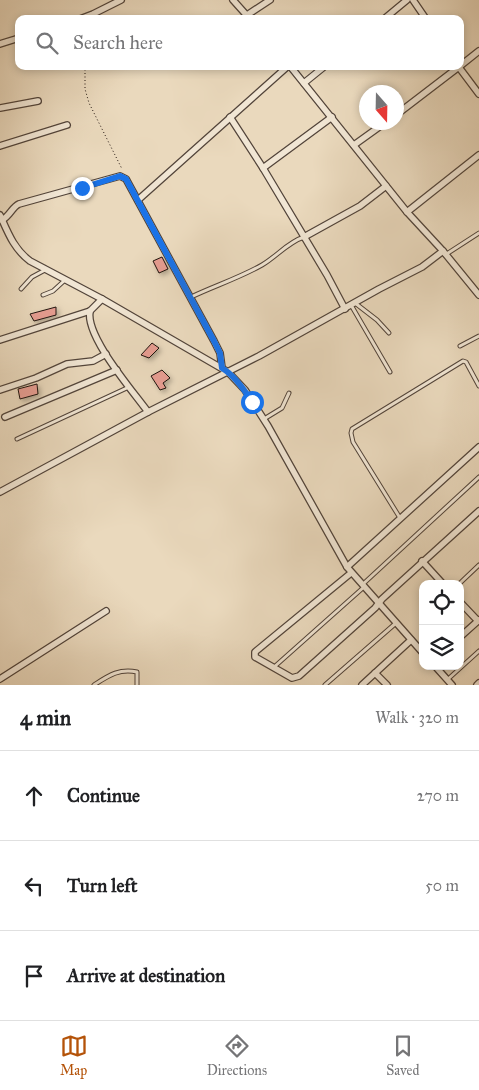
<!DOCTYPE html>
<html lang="en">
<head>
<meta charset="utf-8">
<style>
	:root { --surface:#fff; --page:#f6f6f6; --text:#202124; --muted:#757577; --line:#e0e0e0; --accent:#b45309 }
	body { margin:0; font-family:"IM FELL Great Primer",serif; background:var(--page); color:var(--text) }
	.controls { position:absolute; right:15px; bottom:15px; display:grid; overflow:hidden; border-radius:10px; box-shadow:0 2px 8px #0003 }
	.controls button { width:45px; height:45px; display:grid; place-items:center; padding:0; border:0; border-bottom:1px solid var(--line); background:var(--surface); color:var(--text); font:25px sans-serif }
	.compass { position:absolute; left:359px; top:85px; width:45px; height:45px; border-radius:50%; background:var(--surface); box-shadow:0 2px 8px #0003; rotate:160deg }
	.stop { position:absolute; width:15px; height:15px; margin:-11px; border:4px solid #1a73e8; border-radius:50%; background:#fff }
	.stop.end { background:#1a73e8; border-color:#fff; box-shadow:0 1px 5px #0008 }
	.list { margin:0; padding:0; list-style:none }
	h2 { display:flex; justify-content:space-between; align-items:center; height:65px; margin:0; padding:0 20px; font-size:21px }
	h2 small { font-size:16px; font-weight:400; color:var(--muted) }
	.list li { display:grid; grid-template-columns:32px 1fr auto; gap:15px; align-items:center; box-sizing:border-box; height:90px; padding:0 20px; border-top:1px solid var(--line) }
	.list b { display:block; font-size:19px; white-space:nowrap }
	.list em { font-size:16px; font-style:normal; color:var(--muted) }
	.icon { flex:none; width:28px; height:28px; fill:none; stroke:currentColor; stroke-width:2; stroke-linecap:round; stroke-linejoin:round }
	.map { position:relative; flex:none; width:479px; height:685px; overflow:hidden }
	.search { position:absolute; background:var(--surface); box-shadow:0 2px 8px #0003; left:15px; right:15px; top:15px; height:55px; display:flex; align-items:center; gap:12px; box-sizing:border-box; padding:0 18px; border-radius:10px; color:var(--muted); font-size:19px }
	.sheet { height:335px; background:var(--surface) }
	nav { display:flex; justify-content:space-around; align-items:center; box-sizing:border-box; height:70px; border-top:1px solid var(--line); background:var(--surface); font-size:14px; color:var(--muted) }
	nav a { display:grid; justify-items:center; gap:2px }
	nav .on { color:var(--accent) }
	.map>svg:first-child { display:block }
	.building { fill:#e79d92; stroke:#1f130e; filter:url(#shadow) }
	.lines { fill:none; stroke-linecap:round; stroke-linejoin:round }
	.service-casing { stroke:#52443a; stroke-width:5 }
	.minor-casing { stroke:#52443a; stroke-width:8 }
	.path { stroke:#1f130e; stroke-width:1; stroke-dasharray:1 2.5; stroke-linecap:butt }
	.service { stroke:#f1e6d4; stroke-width:3 }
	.minor { stroke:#f1e6d4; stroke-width:5.5 }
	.route { stroke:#1a73e8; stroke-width:6 }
</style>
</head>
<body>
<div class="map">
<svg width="479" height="685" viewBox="0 0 479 685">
	<defs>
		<filter id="shadow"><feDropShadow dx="2.5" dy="2.5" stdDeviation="2.5" flood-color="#0004"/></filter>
	</defs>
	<rect width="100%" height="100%" fill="#ead9bd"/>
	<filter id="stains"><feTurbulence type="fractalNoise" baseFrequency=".004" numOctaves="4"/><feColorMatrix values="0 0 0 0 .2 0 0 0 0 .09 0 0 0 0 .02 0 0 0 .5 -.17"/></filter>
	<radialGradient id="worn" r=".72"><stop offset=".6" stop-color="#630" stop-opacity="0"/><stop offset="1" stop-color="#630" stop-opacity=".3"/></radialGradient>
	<g class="building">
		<path d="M162 257 168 269 159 273 153 261Z"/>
		<path d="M56 307V315L34 321 30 314Z"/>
		<path d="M152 343 159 348 149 358 141 355Z"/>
		<path d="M162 370 170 378 163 383 166 388 160 390 151 376Z"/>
		<path d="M37 384 38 394 20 399 18 389Z"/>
	</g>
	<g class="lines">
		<defs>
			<g id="service">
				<path d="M445 255 479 233"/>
				<path d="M21 289 32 277 45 270"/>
				<path d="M43 295 53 291 65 280"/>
				<path d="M191 297C214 286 239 278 262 265 276 257 288 242 304 237"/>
				<path d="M355 303 377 320 389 333"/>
				<path d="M351 305 390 372"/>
				<path d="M460 346 479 336"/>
				<path d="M264 419 282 408 289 393"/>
				<path d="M17 439 129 387"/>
				<path d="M400 518 353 442 351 433 352 429 463 361 466 362 479 386"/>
				<path d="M459 584 479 565"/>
				<path d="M362 585 479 477"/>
				<path d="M273 668 364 587"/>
				<path d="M447 680 479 651"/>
				<path d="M94 685C108 676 119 668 137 672V685"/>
				<path d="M325 685 396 623"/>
			</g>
			<g id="minor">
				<path d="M233 0 250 19"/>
				<path d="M413 0 426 19"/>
				<path d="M247 15 270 0"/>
				<path d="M80 19 93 14 121 0"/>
				<path d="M384 19 407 0"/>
				<path d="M0 44 19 38"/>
				<path d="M290 66 407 212 443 251 479 295"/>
				<path d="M458 66 479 94"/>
				<path d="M460 66 479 51"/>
				<path d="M304 83 325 66"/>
				<path d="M0 108 38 101"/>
				<path d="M396 115 460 66"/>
				<path d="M230 117 263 168 327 275 345 309"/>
				<path d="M354 145 386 122"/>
				<path d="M0 146 67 125"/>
				<path d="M263 168 332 117"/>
				<path d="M138 200 288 66"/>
				<path d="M407 212 479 155"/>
				<path d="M0 215C8 233 14 249 30 261L102 299 228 372 245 390 268 426 347 567 423 653"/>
				<path d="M2 220C10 216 12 207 19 204L120 176 126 179 214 341 220 353 222 368"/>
				<path d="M304 237 360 206 386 186"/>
				<path d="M90 311C85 336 132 390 148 412"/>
				<path d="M0 340 90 311 102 299"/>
				<path d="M0 390 36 378 67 364 93 361 106 354"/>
				<path d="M5 417 117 370"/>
				<path d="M0 492 148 412 259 356 379 289 422 267 443 251"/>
				<path d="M422 561 443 584"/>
				<path d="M347 567 479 447"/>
				<path d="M351 573 255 652V657L292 678 299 676 375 608 382 599 479 511"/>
				<path d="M460 602 478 621"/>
				<path d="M460 637 479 620"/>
				<path d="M435 666 452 685"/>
				<path d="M375 673 387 685"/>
				<path d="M0 679 106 611"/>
				<path d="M362 685 411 640"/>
				<path d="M477 685 479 683"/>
			</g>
		</defs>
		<use href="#service" class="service-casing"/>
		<use href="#minor" class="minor-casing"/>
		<path class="path" d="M85 66V89L89 103 122 169"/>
		<use href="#service" class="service"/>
		<use href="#minor" class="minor"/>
	</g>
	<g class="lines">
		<path class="route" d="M82 188 120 176 126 179 214 341 220 353 222 368C235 376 244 389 252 402"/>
	</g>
	<rect width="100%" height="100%" filter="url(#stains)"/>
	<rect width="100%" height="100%" fill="url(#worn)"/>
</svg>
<div class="controls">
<button><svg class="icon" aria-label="locate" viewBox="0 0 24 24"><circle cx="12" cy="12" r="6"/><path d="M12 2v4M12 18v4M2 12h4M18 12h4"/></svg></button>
<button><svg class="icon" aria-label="layers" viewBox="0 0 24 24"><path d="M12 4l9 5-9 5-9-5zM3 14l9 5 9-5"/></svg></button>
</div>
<svg class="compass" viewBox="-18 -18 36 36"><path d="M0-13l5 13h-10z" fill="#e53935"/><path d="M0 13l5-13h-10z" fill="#757577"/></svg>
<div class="stop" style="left:252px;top:402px"></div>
<div class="stop end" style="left:82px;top:188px"></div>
<div class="search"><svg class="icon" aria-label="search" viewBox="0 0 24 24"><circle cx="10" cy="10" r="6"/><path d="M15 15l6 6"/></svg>Search here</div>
</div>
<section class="sheet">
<h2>4 min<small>Walk · 320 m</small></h2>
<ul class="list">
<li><svg class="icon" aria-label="ahead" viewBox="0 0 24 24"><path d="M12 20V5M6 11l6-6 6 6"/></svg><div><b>Continue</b></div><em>270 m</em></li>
<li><svg class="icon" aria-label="left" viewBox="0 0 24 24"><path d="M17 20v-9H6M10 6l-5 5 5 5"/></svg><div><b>Turn left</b></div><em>50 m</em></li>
<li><svg class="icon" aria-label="arrive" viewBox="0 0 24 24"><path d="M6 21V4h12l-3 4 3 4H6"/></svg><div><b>Arrive at destination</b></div></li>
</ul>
</section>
<nav>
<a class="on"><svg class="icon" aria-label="map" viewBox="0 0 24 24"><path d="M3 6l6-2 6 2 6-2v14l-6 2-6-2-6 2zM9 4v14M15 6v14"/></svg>Map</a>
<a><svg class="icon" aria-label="directions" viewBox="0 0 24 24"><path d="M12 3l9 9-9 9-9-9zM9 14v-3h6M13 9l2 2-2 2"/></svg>Directions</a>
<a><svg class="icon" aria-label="saved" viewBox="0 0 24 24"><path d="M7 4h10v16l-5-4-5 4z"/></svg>Saved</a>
</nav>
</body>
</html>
